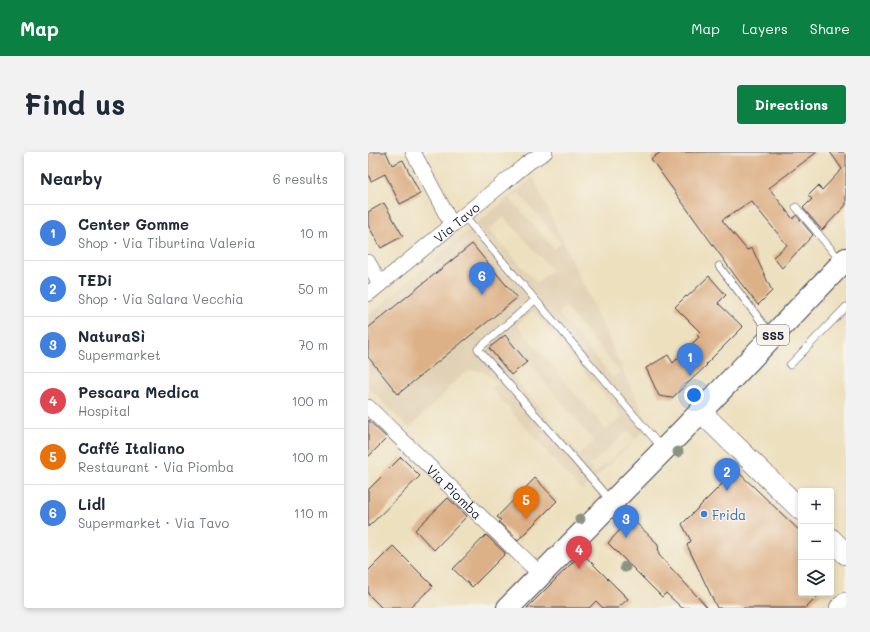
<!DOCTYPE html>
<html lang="en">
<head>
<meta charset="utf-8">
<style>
	:root { --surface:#fff; --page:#f2f2f3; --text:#1f2937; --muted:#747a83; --line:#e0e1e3; --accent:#0b8043 }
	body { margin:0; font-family:Mali,sans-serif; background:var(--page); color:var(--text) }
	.controls { position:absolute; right:12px; bottom:12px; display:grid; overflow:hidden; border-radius:4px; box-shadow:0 2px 6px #0003 }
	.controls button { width:36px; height:36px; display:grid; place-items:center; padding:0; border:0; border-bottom:1px solid var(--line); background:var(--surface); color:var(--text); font:20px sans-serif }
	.you { position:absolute; left:326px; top:243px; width:14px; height:14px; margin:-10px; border:3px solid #fff; border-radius:50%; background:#1a73e8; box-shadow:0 0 0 6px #1a73e833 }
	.badge { display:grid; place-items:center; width:26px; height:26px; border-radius:50%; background:var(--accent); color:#fff; font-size:13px; font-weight:700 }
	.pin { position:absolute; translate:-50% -33px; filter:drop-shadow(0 1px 2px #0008) }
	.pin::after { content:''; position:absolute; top:21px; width:14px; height:12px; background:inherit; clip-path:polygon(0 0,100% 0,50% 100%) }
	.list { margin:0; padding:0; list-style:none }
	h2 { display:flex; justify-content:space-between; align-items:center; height:52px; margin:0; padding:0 16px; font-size:17px }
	h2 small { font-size:13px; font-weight:400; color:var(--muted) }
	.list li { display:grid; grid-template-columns:26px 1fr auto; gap:12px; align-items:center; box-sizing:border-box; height:56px; padding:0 16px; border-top:1px solid var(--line) }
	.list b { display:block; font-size:15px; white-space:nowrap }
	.list p { margin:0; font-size:13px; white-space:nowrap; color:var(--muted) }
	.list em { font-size:13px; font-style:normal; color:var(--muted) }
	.icon { flex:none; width:22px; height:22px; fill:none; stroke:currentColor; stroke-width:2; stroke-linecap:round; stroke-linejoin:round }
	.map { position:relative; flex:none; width:478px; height:456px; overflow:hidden; border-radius:4px }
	header { display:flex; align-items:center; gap:24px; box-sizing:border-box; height:56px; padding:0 20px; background:var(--accent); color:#fff }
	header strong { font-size:19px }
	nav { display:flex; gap:22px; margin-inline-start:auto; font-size:14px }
	.intro { display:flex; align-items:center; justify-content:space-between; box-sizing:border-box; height:96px; padding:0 24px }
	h1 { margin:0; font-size:28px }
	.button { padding:10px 18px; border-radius:4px; background:var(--accent); color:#fff; font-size:14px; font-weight:700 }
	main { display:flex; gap:24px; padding:0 24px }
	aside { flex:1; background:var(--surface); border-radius:4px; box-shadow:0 2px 6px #0003 }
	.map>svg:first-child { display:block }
	.built { fill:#e2d2b5; fill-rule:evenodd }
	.building { fill:#ddb188 }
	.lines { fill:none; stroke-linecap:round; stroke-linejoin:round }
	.lane-casing { stroke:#403e4f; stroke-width:8 }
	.street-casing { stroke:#403e4f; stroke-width:16 }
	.secondary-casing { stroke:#403e4f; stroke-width:22 }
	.primary-casing { stroke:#403e4f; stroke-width:24 }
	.lane { stroke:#fff; stroke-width:7 }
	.street { stroke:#fff; stroke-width:15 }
	.secondary { stroke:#fff; stroke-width:21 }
	.primary { stroke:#fff; stroke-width:22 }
	.tree { fill:#8b9384 }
	.shop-dot { fill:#3f7fe0; stroke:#f7f3e8; stroke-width:1.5 }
	.labels { text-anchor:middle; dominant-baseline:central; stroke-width:3; stroke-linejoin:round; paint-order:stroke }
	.shield { fill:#f7f3e8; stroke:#62616f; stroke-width:1 }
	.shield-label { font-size:12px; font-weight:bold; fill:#22223b }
	.street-label { font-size:13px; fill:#22223b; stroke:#f7f3e8 }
	.shop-label { font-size:13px; fill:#366cbe; stroke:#f7f3e8; text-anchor:start }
</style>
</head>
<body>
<header>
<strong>Map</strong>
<nav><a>Map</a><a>Layers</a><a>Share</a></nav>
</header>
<div class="intro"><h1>Find us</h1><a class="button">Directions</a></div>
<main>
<aside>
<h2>Nearby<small>6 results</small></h2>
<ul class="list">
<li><span class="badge" style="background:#3f7fe0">1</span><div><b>Center Gomme</b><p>Shop · Via Tiburtina Valeria</p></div><em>10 m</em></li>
<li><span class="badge" style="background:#3f7fe0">2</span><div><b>TEDi</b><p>Shop · Via Salara Vecchia</p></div><em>50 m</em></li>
<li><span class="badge" style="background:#3f7fe0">3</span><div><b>NaturaSì</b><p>Supermarket</p></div><em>70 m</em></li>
<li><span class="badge" style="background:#e0444e">4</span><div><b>Pescara Medica</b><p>Hospital</p></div><em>100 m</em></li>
<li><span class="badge" style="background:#e8710a">5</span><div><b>Caffé Italiano</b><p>Restaurant · Via Piomba</p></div><em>100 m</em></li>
<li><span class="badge" style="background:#3f7fe0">6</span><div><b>Lidl</b><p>Supermarket · Via Tavo</p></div><em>110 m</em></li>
</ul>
</aside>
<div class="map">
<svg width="478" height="456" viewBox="0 0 478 456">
	<rect width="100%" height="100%" fill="#f7f3e8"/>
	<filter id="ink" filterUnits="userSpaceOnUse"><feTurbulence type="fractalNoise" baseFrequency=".025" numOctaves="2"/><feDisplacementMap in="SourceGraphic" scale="8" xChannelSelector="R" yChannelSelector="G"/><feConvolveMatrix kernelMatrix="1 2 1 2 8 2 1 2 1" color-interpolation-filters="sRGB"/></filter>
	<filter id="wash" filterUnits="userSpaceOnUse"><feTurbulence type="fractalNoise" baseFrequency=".012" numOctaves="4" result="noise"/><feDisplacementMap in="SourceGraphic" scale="16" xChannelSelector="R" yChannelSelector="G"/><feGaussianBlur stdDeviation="0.9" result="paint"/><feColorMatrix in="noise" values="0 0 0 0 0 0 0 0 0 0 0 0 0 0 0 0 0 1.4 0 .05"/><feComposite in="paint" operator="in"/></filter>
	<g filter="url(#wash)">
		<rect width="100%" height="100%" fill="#ede0bf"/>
		<path class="built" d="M165 25 281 274 214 339 132 247 124 236 129 232 117 220 108 219H102L95 222 41 277 0 235V205L148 145 104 92 0 176V164L98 80ZM151 41 193 91 186 97 143 47ZM136 65 184 118 169 131 121 78ZM197 155 252 220 245 226 190 161ZM165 159 254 264 238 278 149 173ZM137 183 226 289 211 302 143 223 121 196ZM260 279 267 287 227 321 221 314Z"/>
		<g id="blocks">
			<g class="building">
				<path d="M0 0H18L24 13 35 8 52 42 32 52 17 22 3 29 0 22Z"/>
				<path d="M293 0H449L401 36 425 67 428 63 445 83 414 116 405 105 419 93 383 49 354 68 379 98 384 96 404 139 390 153 371 129 283 7Z"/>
				<path d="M462 0H478V53L454 78 452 76 435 56 444 47 440 44 450 34 454 38 474 17Z"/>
				<path d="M16 51 35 84 13 96 0 73V60Z"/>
				<path d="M104 92 149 146 30 242 0 205V176Z"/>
				<path d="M341 124 358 143 350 151 375 175 338 212 339 213 304 246 291 244 278 216 300 203 305 211 331 185 329 183 332 180 307 155 318 144 319 145Z"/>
				<path d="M137 183 159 210 143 223 121 196Z"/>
				<path d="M0 268 19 286 0 305Z"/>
				<path d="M33 305 52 324 0 375V338Z"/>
				<path d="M368 318 433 380V441H453L438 456H349L319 393 323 389 314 372Z"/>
				<path d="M167 326 189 349 150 388 131 370 133 368 129 365Z"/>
				<path d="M80 346 99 364 66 398 47 378Z"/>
				<path d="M263 366 290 392 291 403 340 456H314L298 441 294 445 240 391Z"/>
				<path d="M118 383 137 401V402L104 435 85 417Z"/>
				<path d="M25 394 65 434 42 456H14L0 442V419Z"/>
				<path d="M214 401 260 447 250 456H235L228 449 221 456H159Z"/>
			</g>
		</g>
	</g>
	<g filter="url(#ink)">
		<use href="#blocks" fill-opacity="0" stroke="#403e4f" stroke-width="1"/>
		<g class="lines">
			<defs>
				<g id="lane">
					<path d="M428 55 467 102 475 108"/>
					<path d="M95 63 294 296"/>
					<path d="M351 114 396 173 405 181"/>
					<path d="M167 148 110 197 242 348"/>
					<path d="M422 213 478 155"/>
				</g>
				<g id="street">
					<path d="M45 0 84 73"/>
					<path d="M0 110 12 132"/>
					<path id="s1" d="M0 142 161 10 177 0"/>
					<path id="s2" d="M0 255 173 423"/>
				</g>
				<g id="secondary">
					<path d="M333 260 433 358"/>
					<path d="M463 387 478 402"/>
					<path d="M472 456 478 451"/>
				</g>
				<path id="primary" d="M140 456 315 278 478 107"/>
			</defs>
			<use href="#lane" class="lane-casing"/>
			<use href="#street" class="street-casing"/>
			<use href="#secondary" class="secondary-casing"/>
			<use href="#primary" class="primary-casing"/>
			<use href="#lane" class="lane"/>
			<use href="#street" class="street"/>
			<use href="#secondary" class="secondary"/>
			<use href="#primary" class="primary"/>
		</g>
		<g class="tree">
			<circle cx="310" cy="300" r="5.5"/>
			<circle cx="212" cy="367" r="5.5"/>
			<circle cx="257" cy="415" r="5.5"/>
		</g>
	</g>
	<circle class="shop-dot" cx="336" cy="362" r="4"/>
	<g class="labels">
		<rect class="shield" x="389" y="173" width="32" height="20" rx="3"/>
		<g class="shield-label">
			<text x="405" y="183">SS5</text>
		</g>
		<g class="street-label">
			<text stroke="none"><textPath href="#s1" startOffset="114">Via Tavo</textPath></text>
			<text stroke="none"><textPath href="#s2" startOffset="121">Via Piomba</textPath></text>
		</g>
		<g class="shop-label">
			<text x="344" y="362">Frida</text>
		</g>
	</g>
</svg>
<div class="controls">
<button>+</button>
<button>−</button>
<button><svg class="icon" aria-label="layers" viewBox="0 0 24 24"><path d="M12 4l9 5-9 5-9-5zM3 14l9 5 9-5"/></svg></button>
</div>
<div class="you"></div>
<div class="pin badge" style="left:322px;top:224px;background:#3f7fe0">1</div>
<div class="pin badge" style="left:359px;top:339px;background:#3f7fe0">2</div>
<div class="pin badge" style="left:258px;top:386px;background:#3f7fe0">3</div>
<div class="pin badge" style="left:211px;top:417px;background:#e0444e">4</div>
<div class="pin badge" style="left:158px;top:367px;background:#e8710a">5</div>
<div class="pin badge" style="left:114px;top:143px;background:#3f7fe0">6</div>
</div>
</main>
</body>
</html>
